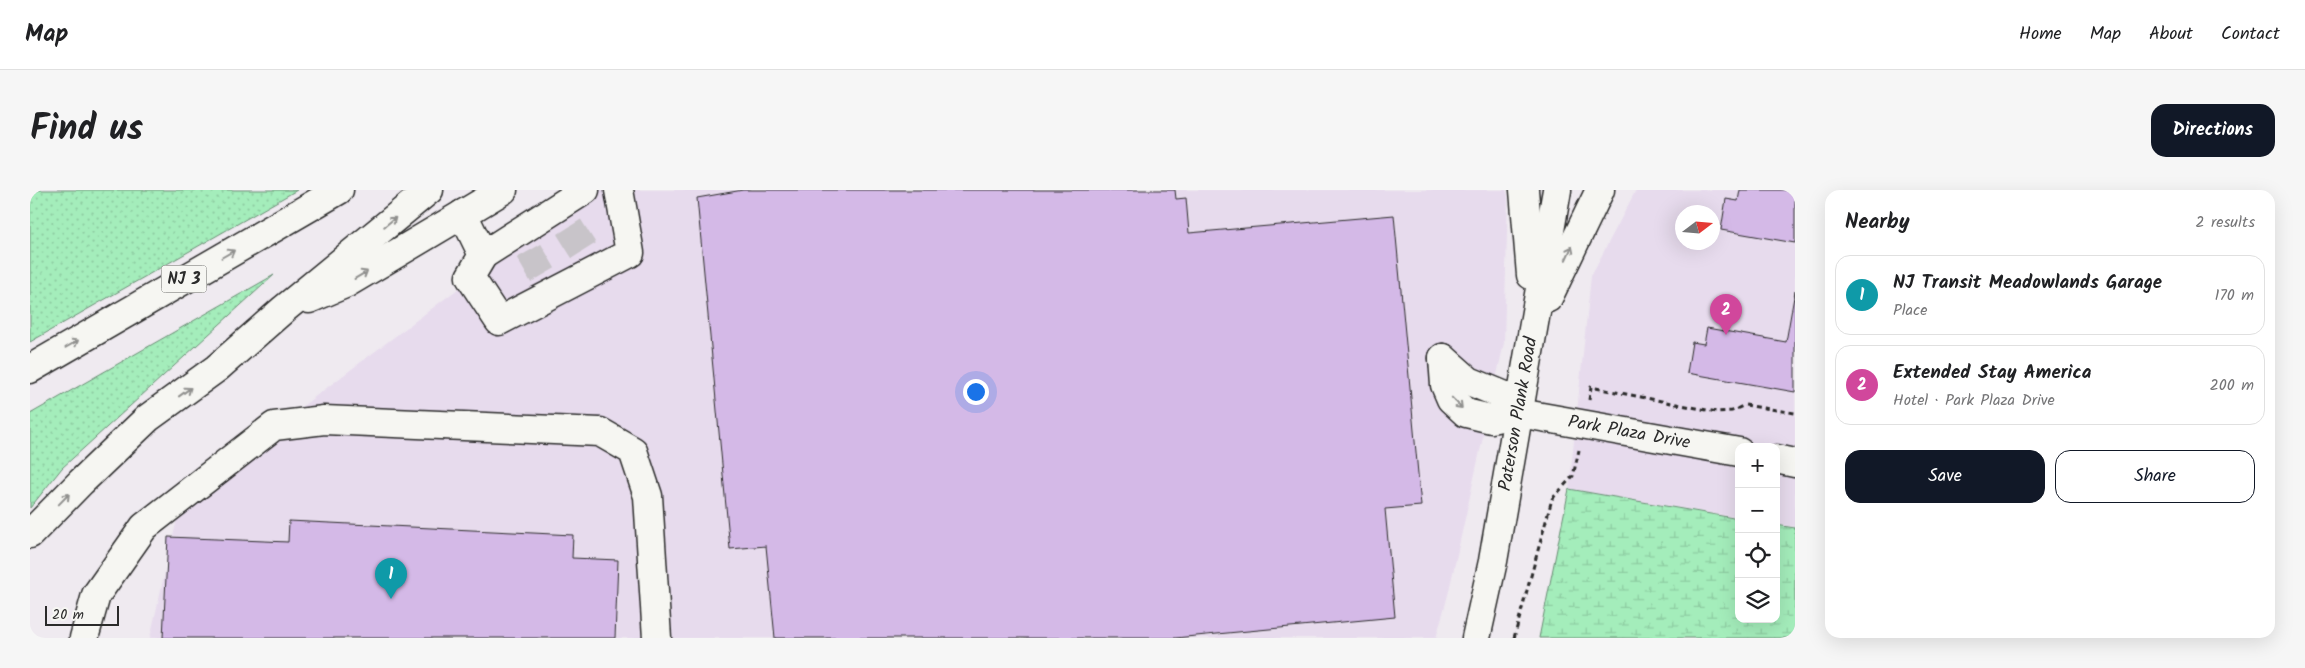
<!DOCTYPE html>
<html lang="en">
<head>
<meta charset="utf-8">
<style>
	:root { --surface:#fff; --page:#f6f6f6; --text:#202124; --muted:#757577; --line:#e0e0e0; --accent:#111827 }
	body { margin:0; font-family:Kalam,sans-serif; background:var(--page); color:var(--text) }
	.controls { position:absolute; right:15px; bottom:15px; display:grid; overflow:hidden; border-radius:10px; box-shadow:0 5px 20px #0002 }
	.controls button { width:45px; height:45px; display:grid; place-items:center; padding:0; border:0; border-bottom:1px solid var(--line); background:var(--surface); color:var(--text); font:25px sans-serif }
	.compass { position:absolute; left:1645px; top:15px; width:45px; height:45px; border-radius:50%; background:var(--surface); box-shadow:0 5px 20px #0002; rotate:74deg }
	.scale { position:absolute; left:15px; bottom:12px; width:74px; box-sizing:border-box; padding-left:5px; border:2px solid #2b2b2b; border-top:0; font-size:14px; line-height:18px; white-space:nowrap; color:#2b2b2b; -webkit-text-stroke:4px #f6f6f2; paint-order:stroke }
	.you { position:absolute; left:945px; top:201px; width:18px; height:18px; margin:-12px; border:4px solid #fff; border-radius:50%; background:#1a73e8; box-shadow:0 0 0 8px #1a73e833 }
	.badge { display:grid; place-items:center; width:32px; height:32px; border-radius:50%; background:var(--accent); color:#fff; font-size:16px; font-weight:700 }
	.pin { position:absolute; translate:-50% -41px; filter:drop-shadow(0 1px 2px #0008) }
	.pin::after { content:''; position:absolute; top:26px; width:18px; height:15px; background:inherit; clip-path:polygon(0 0,100% 0,50% 100%) }
	.list { margin:0; padding:0; list-style:none }
	h2 { display:flex; justify-content:space-between; align-items:center; height:65px; margin:0; padding:0 20px; font-size:21px }
	h2 small { font-size:16px; font-weight:400; color:var(--muted) }
	.list li { display:grid; grid-template-columns:32px 1fr auto; gap:15px; align-items:center; box-sizing:border-box; height:80px; margin:0 10px 10px; padding:0 10px; border:1px solid var(--line); border-radius:15px }
	.list b { display:block; font-size:19px; white-space:nowrap }
	.list p { margin:0; font-size:16px; white-space:nowrap; color:var(--muted) }
	.list em { font-size:16px; font-style:normal; color:var(--muted) }
	.actions { display:flex; gap:10px; padding:15px 20px }
	.actions a { flex:1; padding:11px 0; border:1px solid var(--accent); border-radius:15px; text-align:center; font-size:18px; color:var(--accent) }
	.actions .main { background:var(--accent); color:#fff }
	.icon { flex:none; width:28px; height:28px; fill:none; stroke:currentColor; stroke-width:2; stroke-linecap:round; stroke-linejoin:round }
	.map { position:relative; flex:none; width:1765px; height:448px; overflow:hidden; border-radius:15px }
	header { display:flex; align-items:center; gap:30px; box-sizing:border-box; height:70px; padding:0 25px; background:var(--surface); border-bottom:1px solid var(--line) }
	header strong { font-size:24px }
	nav { display:flex; gap:28px; margin-inline-start:auto; font-size:18px }
	.intro { display:flex; align-items:center; justify-content:space-between; box-sizing:border-box; height:120px; padding:0 30px }
	h1 { margin:0; font-size:35px }
	.button { padding:12px 22px; border-radius:15px; background:var(--accent); color:#fff; font-size:18px; font-weight:700 }
	main { display:flex; gap:30px; padding:0 30px }
	aside { flex:1; background:var(--surface); border-radius:15px; box-shadow:0 5px 20px #0002 }
	.map>svg:first-child { display:block }
	.built { fill:#e7dbed; fill-rule:evenodd }
	.grass { fill:url(#grass-dots); stroke:#688c73 }
	.wetland { fill:url(#wetland-marsh); stroke:#688c73 }
	.building { fill:#d4b9e7; stroke:#2b2b2b }
	.lines { fill:none; stroke-linecap:round; stroke-linejoin:round }
	.minor-tunnel { stroke:#c8c4c9; stroke-width:28; stroke-dasharray:28 14; stroke-linecap:butt }
	.minor-casing { stroke:#2b2b2b; stroke-width:31 }
	.major-casing { stroke:#2b2b2b; stroke-width:31 }
	.highway-casing { stroke:#2b2b2b; stroke-width:31 }
	.path { stroke:#2b2b2b; stroke-width:3; stroke-dasharray:5 4; stroke-linecap:butt }
	.minor { stroke:#f6f6f2; stroke-width:28 }
	.major { stroke:#f6f6f2; stroke-width:28 }
	.highway { stroke:#f6f6f2; stroke-width:28 }
	.oneway { stroke:#90908e }
	.labels { text-anchor:middle; dominant-baseline:central; stroke-width:4; stroke-linejoin:round; paint-order:stroke }
	.shield { fill:#f6f6f2; stroke:#686867; stroke-width:1 }
	.shield-label { font-size:16px; font-weight:bold; fill:#2b2b2b }
	.street-label { font-size:18px; fill:#2b2b2b; stroke:#f6f6f2 }
</style>
</head>
<body>
<header>
<strong>Map</strong>
<nav><a>Home</a><a>Map</a><a>About</a><a>Contact</a></nav>
</header>
<div class="intro"><h1>Find us</h1><a class="button">Directions</a></div>
<main>
<div class="map">
<svg width="1765" height="448" viewBox="0 0 1765 448">
	<defs>
		<pattern id="grass-dots" width="8" height="8" patternUnits="userSpaceOnUse" patternTransform="scale(1.25)"><rect width="8" height="8" fill="#a4edbb"/><path d="M2 2h.1M6 6h.1" fill="none" stroke="#8dcba1" stroke-width="1.8" stroke-linecap="round"/></pattern>
		<pattern id="wetland-marsh" width="20" height="14" patternUnits="userSpaceOnUse" patternTransform="scale(1.25)"><rect width="20" height="14" fill="#a4edbb"/><path d="M1 5h8M5 5V1M11 12h8M15 12V8" fill="none" stroke="#8dcba1"/></pattern>
	</defs>
	<rect width="100%" height="100%" fill="#efeaf0"/>
	<filter id="ink" filterUnits="userSpaceOnUse"><feTurbulence type="fractalNoise" baseFrequency=".02" numOctaves="2"/><feDisplacementMap in="SourceGraphic" scale="10" xChannelSelector="R" yChannelSelector="G"/><feConvolveMatrix kernelMatrix="1 2 1 2 8 2 1 2 1" color-interpolation-filters="sRGB"/></filter>
	<g filter="url(#ink)">
		<g class="built">
			<path d="M559 0H1476L1478 6 1474 153 1418 405 1406 448H120L152 307Z"/>
			<path d="M1606 0H1765V337L1746 334V257H1709V328L1539 299 1561 86ZM1652 22H1682V52H1652Z"/>
		</g>
		<g class="grass">
			<path d="M0 0H267L0 152Z"/>
			<path d="M244 85 32 278 0 318V224Z"/>
		</g>
		<path class="wetland" d="M1539 299 1709 329V429H1746V335L1765 338V448H1509Z"/>
		<g class="building">
			<path d="M713 0H1145L1146 9 1156 8 1159 43 1364 25 1391 316 1355 319 1365 427 1145 448H745L736 356 700 359 667 8Z"/>
			<path d="M1710 0H1765V53L1691 40 1696 9 1708 11Z"/>
			<path d="M1765 101V202L1657 183 1662 152 1674 154 1677 138 1756 152Z"/>
			<path d="M259 331 543 345 542 368 588 370 585 448H133L138 347 258 352Z"/>
		</g>
		<g class="lines">
			<g class="minor-tunnel">
				<path d="M539 37 556 64"/>
				<path d="M499 61 515 89"/>
			</g>
			<defs>
				<g id="minor">
					<path d="M433 24 453 65 440 87 469 131 600 63 589 0"/>
					<path d="M453 65 555 0"/>
					<path id="s1" d="M1413 168 1415 195 1421 209 1436 223 1461 229 1489 223 1709 262"/>
					<path d="M1413 168 1439 191 1473 205 1489 223"/>
					<path d="M1746 269 1765 273"/>
					<path d="M54 448 66 405 114 337 244 236 294 230 570 242 603 261 618 306 627 448"/>
				</g>
				<g id="major">
					<path d="M1494 0 1501 85"/>
					<path d="M433 24 473 0"/>
					<path d="M1518 108 1570 0"/>
					<path id="s2" d="M1446 448 1463 371 1527 0"/>
				</g>
				<g id="highway">
					<path d="M279 109 317 93 433 24"/>
					<path d="M0 179 309 0"/>
					<path d="M0 344 51 292 118 228 187 178 254 119 399 0"/>
				</g>
			</defs>
			<use href="#minor" class="minor-casing"/>
			<use href="#major" class="major-casing"/>
			<use href="#highway" class="highway-casing"/>
			<g class="path">
				<path d="M1559 210 1561 197 1687 222 1702 221 1715 215 1765 223"/>
				<path d="M1484 448 1522 309 1543 286 1549 260"/>
			</g>
			<use href="#minor" class="minor"/>
			<use href="#major" class="major"/>
			<use href="#highway" class="highway"/>
		</g>
		<defs><path id="oneway-shaft" d="M-6 0H5M1.5-3L5.5 0L1.5 3" fill="none" stroke-width="1.6" stroke-linecap="round" stroke-linejoin="round" transform="scale(1.25)"/></defs>
		<g class="oneway">
			<use href="#oneway-shaft" transform="translate(360 32) rotate(-39)"/>
			<use href="#oneway-shaft" transform="translate(1539 63) rotate(-65)"/>
			<use href="#oneway-shaft" transform="translate(198 64) rotate(-30)"/>
			<use href="#oneway-shaft" transform="translate(331 85) rotate(-31)"/>
			<use href="#oneway-shaft" transform="translate(42 154) rotate(-30)"/>
			<use href="#oneway-shaft" transform="translate(155 202) rotate(-36)"/>
			<use href="#oneway-shaft" transform="translate(1427 213) rotate(46)"/>
			<use href="#oneway-shaft" transform="translate(34 309) rotate(-46)"/>
		</g>
	</g>
	<g class="labels">
		<rect class="shield" x="131.5" y="75.5" width="45" height="27" rx="4"/>
		<g class="shield-label">
			<text x="154" y="89">NJ 3</text>
		</g>
		<g class="street-label">
			<text stroke="none"><textPath href="#s2" startOffset="228">Paterson Plank Road</textPath></text>
			<text stroke="none"><textPath href="#s1" startOffset="229">Park Plaza Drive</textPath></text>
		</g>
	</g>
</svg>
<div class="controls">
<button>+</button>
<button>−</button>
<button><svg class="icon" aria-label="locate" viewBox="0 0 24 24"><circle cx="12" cy="12" r="6"/><path d="M12 2v4M12 18v4M2 12h4M18 12h4"/></svg></button>
<button><svg class="icon" aria-label="layers" viewBox="0 0 24 24"><path d="M12 4l9 5-9 5-9-5zM3 14l9 5 9-5"/></svg></button>
</div>
<svg class="compass" viewBox="-18 -18 36 36"><path d="M0-13l5 13h-10z" fill="#e53935"/><path d="M0 13l5-13h-10z" fill="#757577"/></svg>
<div class="scale">20 m</div>
<div class="you"></div>
<div class="pin badge" style="left:361px;top:409px;background:#0f9aa8">1</div>
<div class="pin badge" style="left:1696px;top:145px;background:#d1479c">2</div>
</div>
<aside>
<h2>Nearby<small>2 results</small></h2>
<ul class="list">
<li><span class="badge" style="background:#0f9aa8">1</span><div><b>NJ Transit Meadowlands Garage</b><p>Place</p></div><em>170 m</em></li>
<li><span class="badge" style="background:#d1479c">2</span><div><b>Extended Stay America</b><p>Hotel · Park Plaza Drive</p></div><em>200 m</em></li>
</ul>
<div class="actions"><a class="main">Save</a><a>Share</a></div>
</aside>
</main>
</body>
</html>
